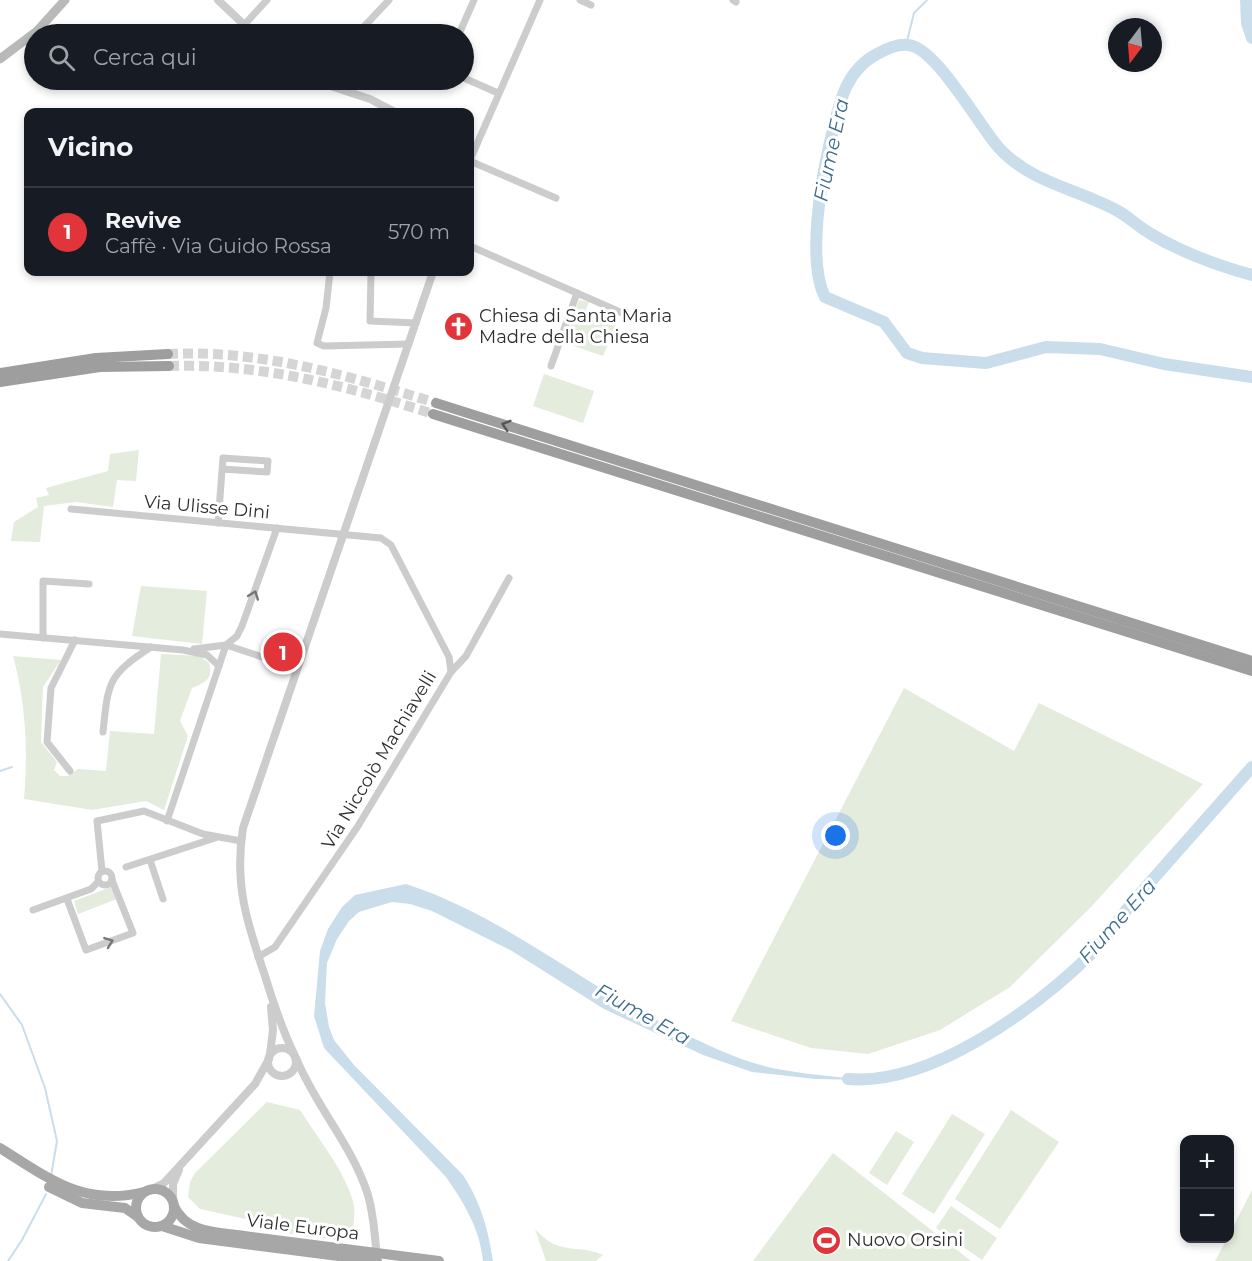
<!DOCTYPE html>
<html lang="it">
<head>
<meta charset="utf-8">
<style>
	:root { --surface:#171b24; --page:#242831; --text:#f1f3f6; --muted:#9ea1a6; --line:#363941; --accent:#e2353b }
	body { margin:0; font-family:Montserrat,sans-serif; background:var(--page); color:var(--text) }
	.controls { position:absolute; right:18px; bottom:18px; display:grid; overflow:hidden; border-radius:12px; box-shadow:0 3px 9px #0003 }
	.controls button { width:54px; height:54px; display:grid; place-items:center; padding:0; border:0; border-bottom:2px solid var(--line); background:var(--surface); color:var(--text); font:30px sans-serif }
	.compass { position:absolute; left:1108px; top:18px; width:54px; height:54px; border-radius:50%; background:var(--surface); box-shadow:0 3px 9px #0003; rotate:196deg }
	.you { position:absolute; left:836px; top:836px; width:21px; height:21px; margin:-15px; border:4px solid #fff; border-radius:50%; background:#1a73e8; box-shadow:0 0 0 9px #1a73e833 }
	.badge { display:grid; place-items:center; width:39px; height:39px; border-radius:50%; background:var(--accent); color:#fff; font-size:20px; font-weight:700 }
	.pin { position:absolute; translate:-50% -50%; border:3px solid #fff; box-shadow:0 2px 6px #0006 }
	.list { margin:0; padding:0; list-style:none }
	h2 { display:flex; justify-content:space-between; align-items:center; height:78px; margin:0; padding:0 24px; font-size:26px }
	h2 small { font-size:20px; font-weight:400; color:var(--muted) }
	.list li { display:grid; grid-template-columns:39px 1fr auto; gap:18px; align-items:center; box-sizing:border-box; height:90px; padding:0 24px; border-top:2px solid var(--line) }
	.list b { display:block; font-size:22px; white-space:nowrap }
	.list p { margin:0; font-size:20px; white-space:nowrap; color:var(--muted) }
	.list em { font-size:20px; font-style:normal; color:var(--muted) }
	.icon { flex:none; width:33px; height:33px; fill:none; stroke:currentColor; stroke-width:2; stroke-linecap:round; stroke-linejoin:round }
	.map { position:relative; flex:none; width:1252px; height:1261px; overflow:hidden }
	.search { position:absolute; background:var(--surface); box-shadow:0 3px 9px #0003; left:24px; top:24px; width:450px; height:66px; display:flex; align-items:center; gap:15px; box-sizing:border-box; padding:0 21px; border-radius:33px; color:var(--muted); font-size:22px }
	.panel { position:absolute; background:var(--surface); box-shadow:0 3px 9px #0003; left:24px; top:108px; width:450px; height:168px; border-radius:12px }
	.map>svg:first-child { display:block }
	.green { fill:#e4ecdd }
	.water { fill:#caddeb }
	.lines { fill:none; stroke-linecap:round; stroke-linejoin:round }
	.stream { stroke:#caddeb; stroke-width:2 }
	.river { stroke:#caddeb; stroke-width:12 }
	.trunk-tunnel { stroke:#d5d5d5; stroke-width:10; stroke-dasharray:10 5; stroke-linecap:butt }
	.minor { stroke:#ccc; stroke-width:7 }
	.tertiary { stroke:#ccc; stroke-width:8 }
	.secondary { stroke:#b9b9b9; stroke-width:9 }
	.primary { stroke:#a7a7a7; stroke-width:10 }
	.trunk { stroke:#9e9e9e; stroke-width:10 }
	.primary-bridge { stroke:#a7a7a7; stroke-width:10 }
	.oneway { stroke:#565656 }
	.oneway2 { stroke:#767676 }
	.labels { text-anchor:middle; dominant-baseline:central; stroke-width:6; stroke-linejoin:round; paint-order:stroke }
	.poi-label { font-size:18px; fill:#2f2f2f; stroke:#fff; text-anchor:start }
	.street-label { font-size:18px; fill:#2f2f2f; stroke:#fff }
	.water-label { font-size:20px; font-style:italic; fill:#3e6d90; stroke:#fff }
</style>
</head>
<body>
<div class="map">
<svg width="1252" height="1261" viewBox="0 0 1252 1261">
	<rect width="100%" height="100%" fill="#fff"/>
	<g class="green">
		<path d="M579 300 589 302 585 312 616 326 603 356 563 342Z"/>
		<path d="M544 374 594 391 583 423 533 406Z"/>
		<path d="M139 450 136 481 117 480 113 507 76 502 44 506 40 542 11 541 14 522 38 507 36 498 49 495 46 488 108 471 110 454Z"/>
		<path d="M141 586 207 591 202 644 132 636Z"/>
		<path d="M161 654 200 656 209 663C214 679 205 682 192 688L180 721 188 736 164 810 146 801 92 810 24 799C28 749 26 704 13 656L61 660 43 687 41 742 57 762 54 770 60 776H68L78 769 106 771 110 731 154 734Z"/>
		<path d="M904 688 1014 751 1039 703 1203 784 1091 907 1010 987 940 1030 868 1054 811 1048 731 1021Z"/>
		<path d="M111 887 117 899 78 914 74 901Z"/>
		<path d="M267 1102 300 1110C317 1137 342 1167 352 1198 357 1211 353 1226 351 1240 322 1237 284 1238 259 1222L200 1209 188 1197 190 1182 195 1173Z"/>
		<path d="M1011 1110 1059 1142 1000 1229 955 1199Z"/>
		<path d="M952 1114 985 1134 934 1214 902 1194Z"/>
		<path d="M896 1131 914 1142 887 1185 869 1173Z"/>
		<path d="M833 1153 971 1261H753Z"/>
		<path d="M1252 1190V1261H1215L1227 1239 1230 1238V1233Z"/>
		<path d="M951 1206 997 1238 982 1260 936 1228Z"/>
		<path d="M535 1229C560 1257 575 1243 603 1255L596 1261H546Z"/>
	</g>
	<path class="water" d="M406 884C505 916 585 987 678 1031 708 1045 740 1061 772 1068 801 1074 833 1076 863 1080L815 1079 752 1072 703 1055 604 1009 512 951 432 911 410 904 392 902 359 912 349 921 337 939 327 963 325 1003 329 1027 334 1040 354 1065 463 1175C481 1203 488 1229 493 1261H483C480 1229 464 1203 446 1177L324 1048 314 1016 320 951 328 929 342 907 355 895Z"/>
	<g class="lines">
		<g class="stream">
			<path d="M906 45 914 13 927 0"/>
			<path d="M0 771 12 767"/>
			<path d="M0 994 22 1025 45 1088 57 1141 51 1176"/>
			<path d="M8 1261 22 1240 46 1194"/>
		</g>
		<g class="river">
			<path d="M1246 0 1247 23 1252 38"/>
			<path d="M1252 275C1219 266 1181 252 1151 234 1140 228 1130 218 1118 211 1078 189 1031 183 999 148 980 127 935 46 908 45 898 44 886 49 877 54 843 72 839 107 830 142 821 180 807 262 825 297L884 322 907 353 922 358 986 363 1046 347 1100 349 1164 364 1252 377"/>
			<path d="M848 1079C930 1086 1033 1010 1089 956 1107 938 1121 915 1138 896 1176 853 1214 810 1252 767"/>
		</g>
		<g class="trunk-tunnel">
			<path d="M168 354C259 349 350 376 436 403"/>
			<path d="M169 366C260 363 348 386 433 414"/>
		</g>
		<g class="minor">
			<path d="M580 0 591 5"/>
			<path d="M733 0 736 2"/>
			<path d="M244 25 267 0"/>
			<path d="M357 34 389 0"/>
			<path d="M459 34 474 0"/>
			<path d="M464 78 498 93"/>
			<path d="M470 160 540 0"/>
			<path d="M470 161 556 198"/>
			<path d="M470 246 627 315"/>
			<path d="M330 272 326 308 317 343 324 346 408 344"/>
			<path d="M371 272 370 321 416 323"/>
			<path d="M551 366 577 293"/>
			<path d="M71 509 381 538 391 545 449 657 451 672 358 826 275 947 258 957"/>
			<path d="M218 523 223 458 268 461 267 472 222 469"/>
			<path d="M0 634 183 650 207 655 219 666"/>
			<path d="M43 638V581L89 584"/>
			<path d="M194 649 226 645 296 668"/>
			<path d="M451 672 466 656 509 578"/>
			<path d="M103 732C108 682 108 675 151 647"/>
			<path d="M70 771 47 742 51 688 75 640"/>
			<path d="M167 821 226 645 237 636 242 626 277 528"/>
			<path d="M150 860 163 899"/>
			<path d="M126 867 215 838"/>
			<circle cx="105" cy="878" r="7"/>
			<path d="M102 871 97 821 144 811 203 834 241 841"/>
			<path d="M67 899 86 950 133 933 112 880"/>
			<path d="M33 910 91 889 98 882"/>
		</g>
		<g class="tertiary">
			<path d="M218 0 254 34"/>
			<path d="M312 80 370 99 395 112"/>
			<circle cx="282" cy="1062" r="14"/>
			<path d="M270 1054 273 1030 271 1007"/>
			<path d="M294 1054C282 1029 273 1002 265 976 247 923 234 884 243 828L433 272"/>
			<path d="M296 1058C315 1105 351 1144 367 1192 373 1210 374 1228 376 1247"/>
			<path d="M152 1189 164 1183 255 1084 269 1059"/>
			<path d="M173 1203V1184L179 1170"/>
		</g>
		<path class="secondary" d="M0 59 37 31 65 0"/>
		<g class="primary">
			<path d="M0 1148C50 1179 83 1207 144 1192"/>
			<path d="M49 1187 82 1203 125 1208 138 1217"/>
			<circle cx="155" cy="1208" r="19"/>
			<path d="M174 1206C187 1234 217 1232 244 1236"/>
			<path d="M162 1226 199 1238 377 1261"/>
		</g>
		<g class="trunk">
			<path d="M0 373 96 358 168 354"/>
			<path d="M0 382 100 367 169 366"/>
			<path d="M436 403 1252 661"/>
			<path d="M433 414 1252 671"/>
		</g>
		<path class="primary-bridge" d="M244 1236 439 1261"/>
	</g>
	<defs><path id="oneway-chevron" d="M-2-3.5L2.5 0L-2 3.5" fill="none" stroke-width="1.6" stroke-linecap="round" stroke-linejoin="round" transform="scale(1.5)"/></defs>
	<use class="oneway" href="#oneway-chevron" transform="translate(506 425) rotate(-162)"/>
	<g class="oneway2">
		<use href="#oneway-chevron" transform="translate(254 595) rotate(-70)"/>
		<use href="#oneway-chevron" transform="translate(109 942) rotate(-20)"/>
	</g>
	<defs>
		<symbol id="church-disc" viewBox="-11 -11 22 22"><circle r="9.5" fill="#e2353b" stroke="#fff"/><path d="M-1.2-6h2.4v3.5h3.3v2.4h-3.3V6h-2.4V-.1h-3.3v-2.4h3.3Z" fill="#fff"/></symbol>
		<symbol id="stadium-disc" viewBox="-11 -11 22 22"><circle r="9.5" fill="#e2353b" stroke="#fff"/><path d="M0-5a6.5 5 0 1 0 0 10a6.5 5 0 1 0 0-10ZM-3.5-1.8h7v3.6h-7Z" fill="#fff"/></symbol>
	</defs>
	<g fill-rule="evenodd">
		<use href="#church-disc" x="442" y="310" width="33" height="33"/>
		<use href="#stadium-disc" x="810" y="1224" width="33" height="33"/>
	</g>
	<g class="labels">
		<g class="poi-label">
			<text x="479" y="316">Chiesa di Santa Maria<tspan x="479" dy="21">Madre della Chiesa</tspan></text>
			<text x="847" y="1240">Nuovo Orsini</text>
		</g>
		<g class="street-label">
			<text transform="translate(207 507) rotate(5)">Via Ulisse Dini</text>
			<text transform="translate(379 760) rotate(-59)">Via Niccolò Machiavelli</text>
			<text transform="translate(303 1227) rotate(7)">Viale Europa</text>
		</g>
		<g class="water-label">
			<text transform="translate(831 150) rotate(-78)">Fiume Era</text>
			<text transform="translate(1117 921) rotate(-48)">Fiume Era</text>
			<text transform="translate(643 1014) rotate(29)">Fiume Era</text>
		</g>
	</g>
</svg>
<div class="controls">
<button>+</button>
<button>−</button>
</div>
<svg class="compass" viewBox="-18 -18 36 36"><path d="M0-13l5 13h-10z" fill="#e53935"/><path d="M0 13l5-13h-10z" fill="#9ea1a6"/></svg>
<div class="you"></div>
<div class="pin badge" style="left:283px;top:652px">1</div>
<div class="search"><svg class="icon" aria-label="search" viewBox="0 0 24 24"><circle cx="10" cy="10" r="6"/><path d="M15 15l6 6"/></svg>Cerca qui</div>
<section class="panel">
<h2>Vicino<small></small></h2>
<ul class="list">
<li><span class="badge">1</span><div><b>Revive</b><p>Caffè · Via Guido Rossa</p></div><em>570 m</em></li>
</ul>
</section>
</div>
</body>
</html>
